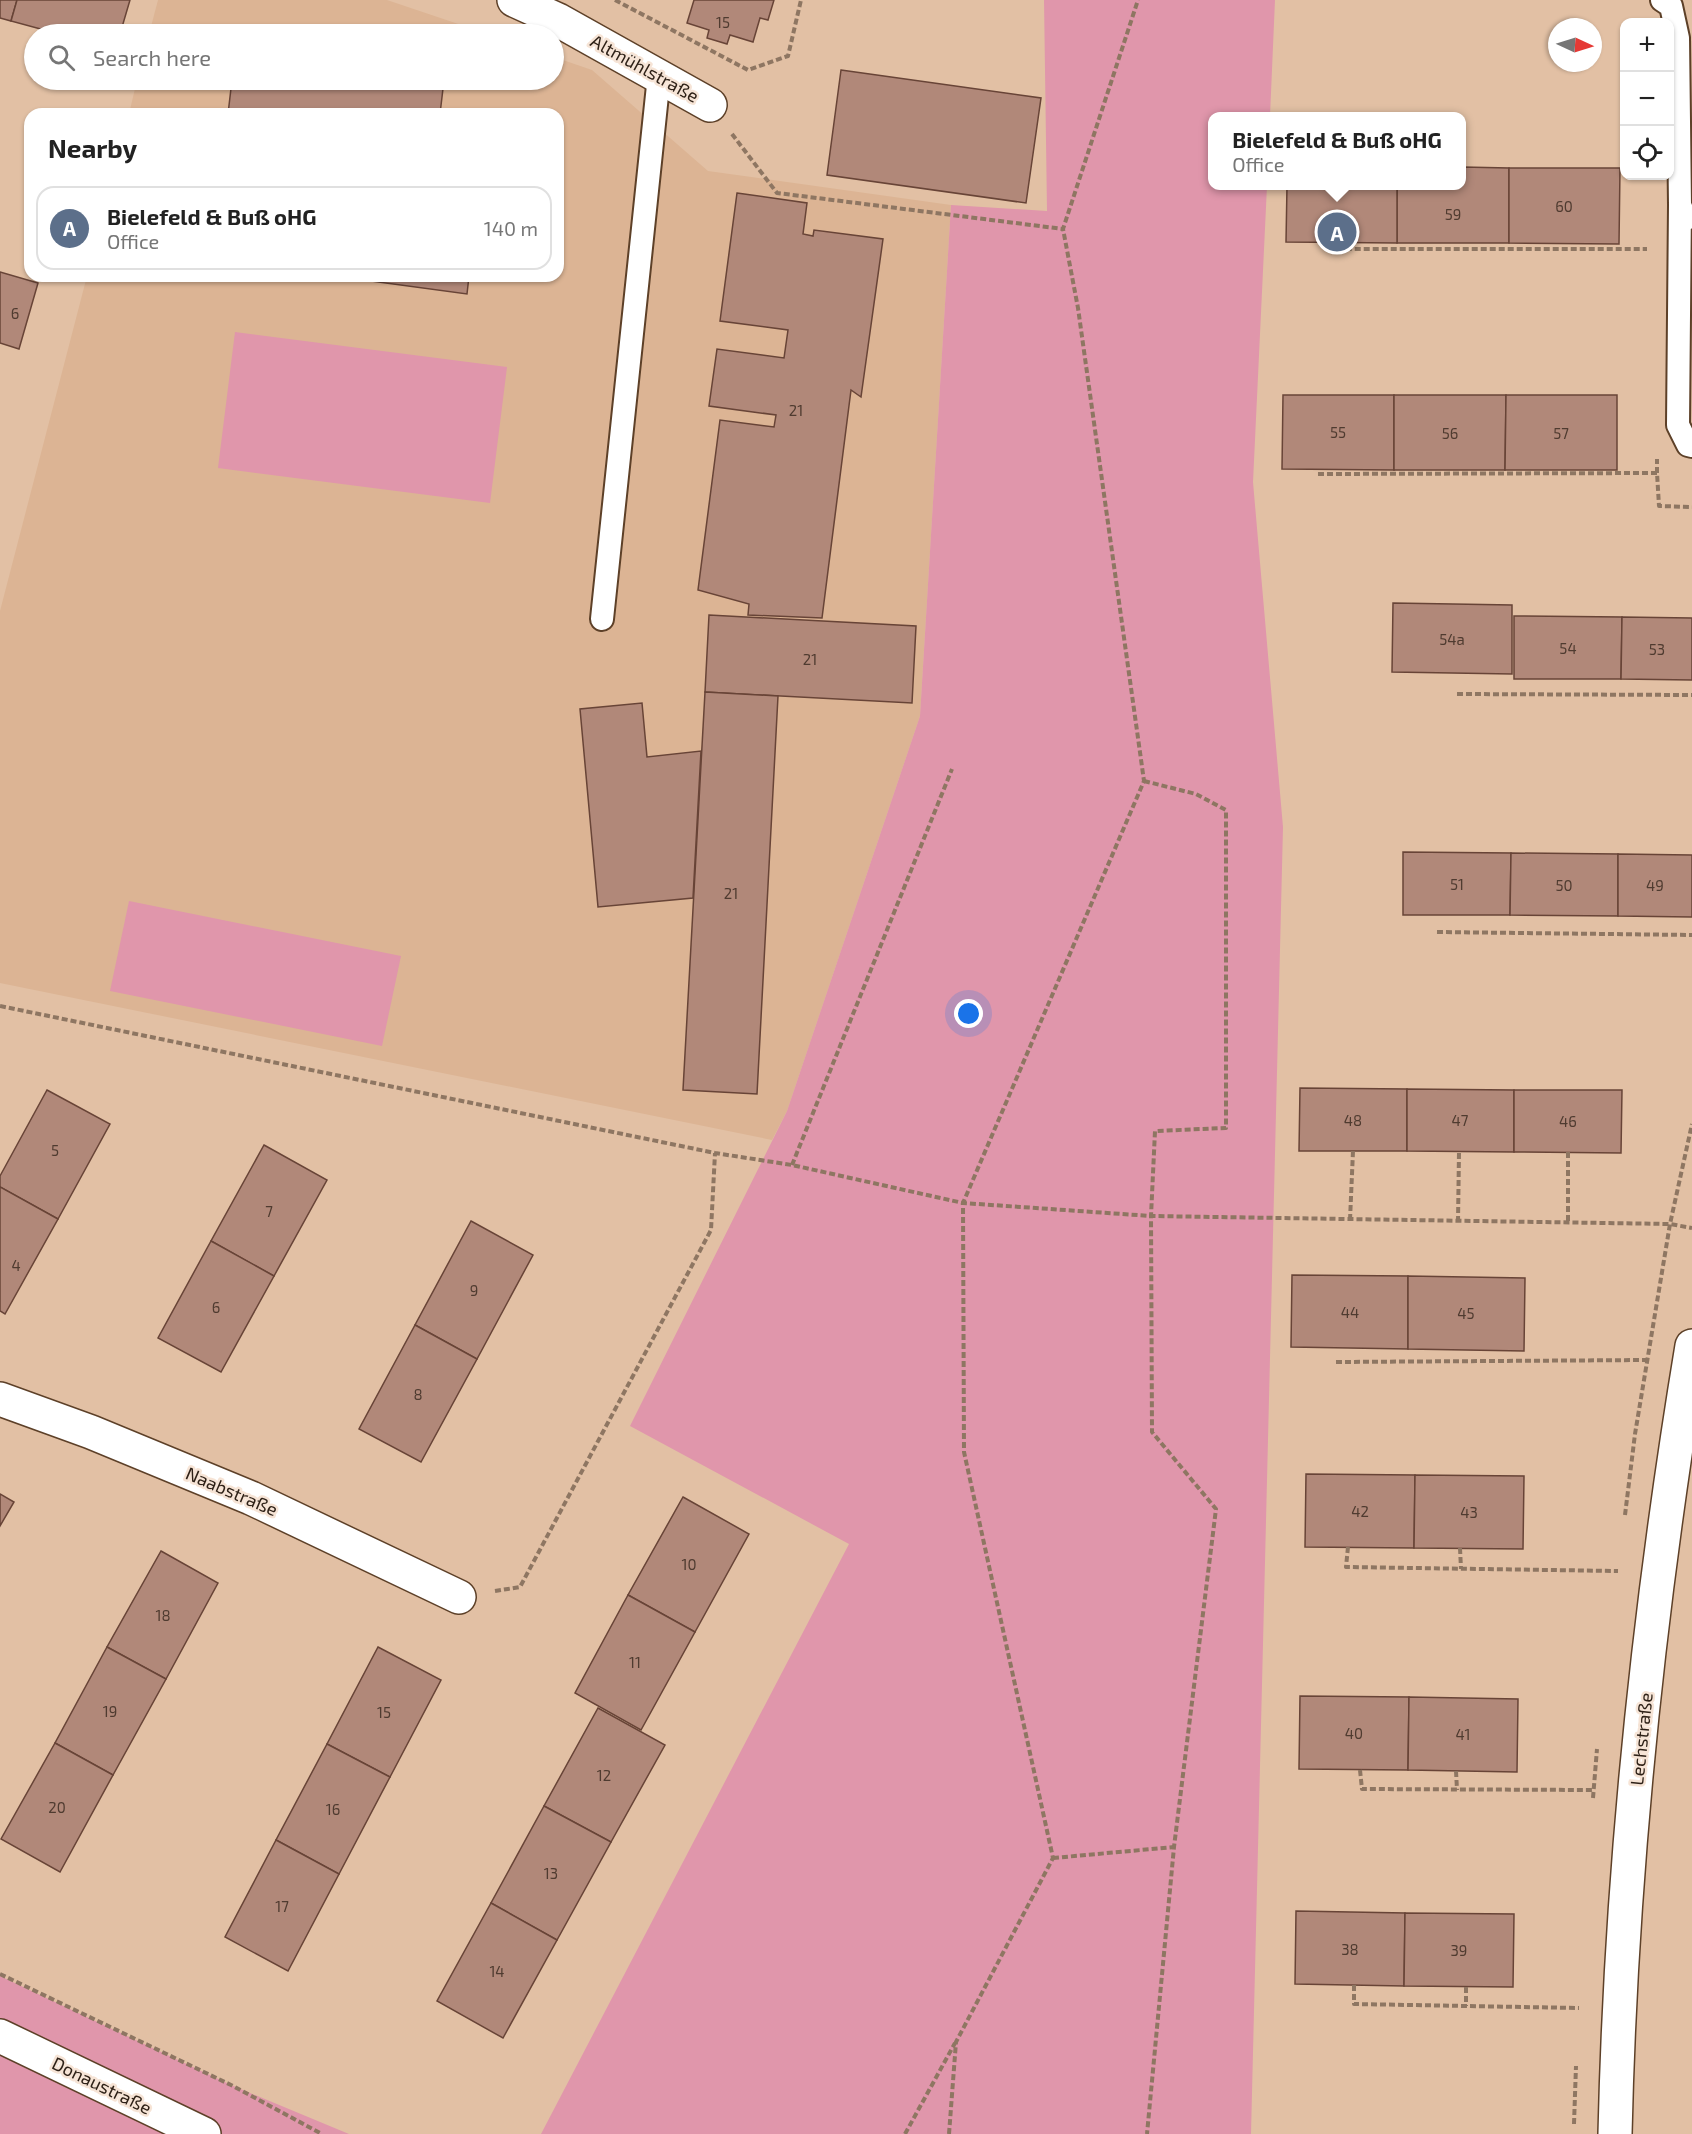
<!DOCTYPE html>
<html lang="en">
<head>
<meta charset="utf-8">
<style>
	:root { --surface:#fff; --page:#f2f2f2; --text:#222; --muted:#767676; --line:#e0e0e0; --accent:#086494 }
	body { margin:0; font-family:"Exo 2",sans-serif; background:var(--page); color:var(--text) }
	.controls { position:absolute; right:18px; top:18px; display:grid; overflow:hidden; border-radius:12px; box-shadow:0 2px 4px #0004 }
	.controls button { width:54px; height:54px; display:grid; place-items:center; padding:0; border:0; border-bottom:2px solid var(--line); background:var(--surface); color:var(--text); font:30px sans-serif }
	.compass { position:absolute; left:1548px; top:18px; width:54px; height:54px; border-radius:50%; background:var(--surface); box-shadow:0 2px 4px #0004; rotate:94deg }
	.you { position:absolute; left:969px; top:1014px; width:21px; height:21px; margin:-15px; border:4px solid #fff; border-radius:50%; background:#1a73e8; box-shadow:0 0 0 9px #1a73e833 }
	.badge { display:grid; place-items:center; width:39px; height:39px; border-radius:50%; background:var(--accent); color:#fff; font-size:20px; font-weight:700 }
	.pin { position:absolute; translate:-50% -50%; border:3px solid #fff; box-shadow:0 2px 6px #0006 }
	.popup { position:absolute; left:1208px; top:112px; width:258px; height:78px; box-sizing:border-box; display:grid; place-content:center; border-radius:12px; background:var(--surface); filter:drop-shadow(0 2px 4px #0005); font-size:20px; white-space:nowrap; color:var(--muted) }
	.popup b { font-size:22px; color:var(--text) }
	.popup::after { content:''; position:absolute; left:50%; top:100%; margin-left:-12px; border:12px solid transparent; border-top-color:var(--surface) }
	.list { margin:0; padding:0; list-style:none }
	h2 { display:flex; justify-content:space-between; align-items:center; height:78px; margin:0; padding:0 24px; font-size:26px }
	h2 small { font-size:20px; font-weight:400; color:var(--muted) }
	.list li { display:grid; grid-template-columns:39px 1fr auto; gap:18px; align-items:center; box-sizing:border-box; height:84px; margin:0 12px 12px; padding:0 12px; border:2px solid var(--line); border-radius:18px }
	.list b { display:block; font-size:22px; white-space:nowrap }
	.list p { margin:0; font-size:20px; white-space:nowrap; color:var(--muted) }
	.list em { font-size:20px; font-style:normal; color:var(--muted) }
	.icon { flex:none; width:33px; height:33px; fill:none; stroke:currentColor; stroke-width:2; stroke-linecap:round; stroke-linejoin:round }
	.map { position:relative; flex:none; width:1692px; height:2134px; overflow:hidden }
	.search { position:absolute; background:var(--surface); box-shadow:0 2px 4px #0004; left:24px; top:24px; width:540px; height:66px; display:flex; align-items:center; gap:15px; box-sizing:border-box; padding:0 21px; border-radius:33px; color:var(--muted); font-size:22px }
	.panel { position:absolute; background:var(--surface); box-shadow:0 2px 4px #0004; left:24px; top:108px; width:540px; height:174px; border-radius:18px }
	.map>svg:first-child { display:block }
	.built { fill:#dcb494 }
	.green { fill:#e096ab }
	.building { fill:#b18879; stroke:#684437; stroke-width:1.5 }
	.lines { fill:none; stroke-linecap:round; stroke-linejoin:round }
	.lane-casing { stroke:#5d4028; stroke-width:26 }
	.street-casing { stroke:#5d4028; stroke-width:36 }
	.secondary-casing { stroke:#5d4028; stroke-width:36 }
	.path { stroke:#8e7662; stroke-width:4; stroke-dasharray:6 3; stroke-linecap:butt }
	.lane { stroke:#fff; stroke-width:22 }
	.street { stroke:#fff; stroke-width:33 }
	.secondary { stroke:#fff; stroke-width:33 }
	.labels { text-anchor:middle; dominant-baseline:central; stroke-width:5; stroke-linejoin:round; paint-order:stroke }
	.number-label { font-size:15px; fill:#4f3b30 }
	.street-label { font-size:18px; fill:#2e2117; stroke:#f6e4d6 }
</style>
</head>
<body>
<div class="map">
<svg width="1692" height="2134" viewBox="0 0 1692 2134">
	<rect width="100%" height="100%" fill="#e2c0a4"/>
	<g class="built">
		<path d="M158 0H387L488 34H149Z"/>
		<path d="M554 57 592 70 708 171 951 205 920 716 787 1111 772 1140 0 983V611L87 276H558V114H129L137 80H554Z"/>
	</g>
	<g class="green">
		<path d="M1044 0H1275L1270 116H1212V186H1267L1253 482 1283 827 1251 2134H541L849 1544 630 1426 787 1111 920 716 951 205 1047 211Z"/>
		<path d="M235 332 507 367 490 503 218 468Z"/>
		<path d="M129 901 401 956 382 1046 110 991Z"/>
		<path d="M0 1976 231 2085 349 2134H0Z"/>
	</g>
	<g class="building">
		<path d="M0 0H17L11 21 0 18Z"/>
		<path d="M17 0H130L120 34H59L11 21Z"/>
		<path d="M694 0H774L768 20 760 18 753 42 730 35 727 44 707 38 709 30 687 23Z"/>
		<path d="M841 70 1041 98 1026 203 827 175Z"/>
		<path d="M232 80H444L440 114H228Z"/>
		<path d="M1462 167 1509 168V243H1397V186H1462Z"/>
		<path d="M1509 168H1620L1619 244 1509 243Z"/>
		<path d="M1287 186H1397V243L1286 242Z"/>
		<path d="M737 193 807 203 803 234 813 236 814 230 883 239 861 397 851 390 822 618 748 615 749 604 698 590 720 420 774 427 776 415 709 406 717 349 784 358 788 330 720 321Z"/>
		<path d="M0 272 38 283 19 349 0 343Z"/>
		<path d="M334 276H469L467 294Z"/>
		<path d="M1283 395H1394V470L1282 469Z"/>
		<path d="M1394 395H1506L1505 470H1394Z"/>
		<path d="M1506 395H1617V470H1505Z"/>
		<path d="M1393 603 1512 605V674L1392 672Z"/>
		<path d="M709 615 916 626 912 703 705 692Z"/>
		<path d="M1514 616 1622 617 1621 679H1514Z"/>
		<path d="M1622 617 1692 618V680L1621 679Z"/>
		<path d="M705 692 778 696 757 1094 683 1090Z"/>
		<path d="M642 703 647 757 701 751 693 898 598 907 580 709Z"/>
		<path d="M1403 852 1511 853 1510 915H1403Z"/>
		<path d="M1511 853 1618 854V916L1510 915Z"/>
		<path d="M1618 854 1692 855V917L1618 916Z"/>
		<path d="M1300 1088 1407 1089V1151H1299Z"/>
		<path d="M1407 1089 1514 1090V1152L1407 1151Z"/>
		<path d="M47 1090 110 1124 58 1219 0 1187V1176Z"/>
		<path d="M1514 1090H1622L1621 1153 1514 1152Z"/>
		<path d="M264 1145 327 1180 274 1276 211 1241Z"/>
		<path d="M0 1187 58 1219 5 1314 0 1311Z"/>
		<path d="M471 1221 533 1255 477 1359 415 1325Z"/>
		<path d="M211 1241 274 1276 221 1372 158 1338Z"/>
		<path d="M1292 1275 1408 1276V1349L1291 1347Z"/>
		<path d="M1408 1276 1525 1278 1524 1351 1408 1349Z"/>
		<path d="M415 1325 477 1359 421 1462 359 1429Z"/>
		<path d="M1306 1474 1415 1475 1414 1548 1305 1547Z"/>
		<path d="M1415 1475 1524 1476 1523 1549 1414 1548Z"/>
		<path d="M0 1494 14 1502 0 1526Z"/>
		<path d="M683 1497 749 1534 695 1632 628 1595Z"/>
		<path d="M161 1551 218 1583 166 1679 107 1647Z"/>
		<path d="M628 1595 695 1632 641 1730 575 1693Z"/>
		<path d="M107 1647 166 1679 113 1775 55 1743Z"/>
		<path d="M378 1647 441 1680 390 1777 327 1744Z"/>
		<path d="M1300 1696 1409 1697 1408 1770 1299 1769Z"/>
		<path d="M1409 1697 1518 1699 1517 1772 1408 1770Z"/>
		<path d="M598 1708 665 1745 611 1842 544 1806Z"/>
		<path d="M55 1743 113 1775 60 1872 1 1839Z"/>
		<path d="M327 1744 390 1777 339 1874 276 1840Z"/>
		<path d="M544 1806 611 1842 557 1940 491 1903Z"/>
		<path d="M276 1840 339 1874 288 1971 225 1937Z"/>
		<path d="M491 1903 557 1940 503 2038 437 2001Z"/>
		<path d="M1296 1911 1405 1913 1404 1986 1295 1984Z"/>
		<path d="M1405 1913 1514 1914 1513 1987 1404 1986Z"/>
	</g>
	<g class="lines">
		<defs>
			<g id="lane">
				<path d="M1662 0 1671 6 1678 38 1680 205 1686 219"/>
				<path d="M1680 205 1678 425 1688 445 1692 446"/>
				<path d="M602 619 659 76"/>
			</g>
			<g id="street">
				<path d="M514 0 558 20 710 105"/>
				<path d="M0 1399 91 1432 251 1498 459 1597"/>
				<path d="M1615 2134C1621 1871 1649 1606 1692 1346"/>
			</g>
			<path id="secondary" d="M0 2036 204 2134"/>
		</defs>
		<use href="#lane" class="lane-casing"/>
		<use href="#street" class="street-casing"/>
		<use href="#secondary" class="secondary-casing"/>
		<g class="path">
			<path d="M615 0 748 70 788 56 801 0"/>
			<path d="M732 134 777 193 1063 229"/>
			<path d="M1337 242 1335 249H1647"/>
			<path d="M1657 473V459"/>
			<path d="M1318 474 1657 473 1659 506 1692 507"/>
			<path d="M1457 694 1692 695"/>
			<path d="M1144 781 1196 794 1226 810V1128L1155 1131 1151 1216 1152 1432 1216 1509 1174 1847 1147 2134"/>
			<path d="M1437 932 1692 935"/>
			<path d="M0 1006 715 1153 792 1165 963 1203 1151 1216 1670 1224 1692 1228"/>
			<path d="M1568 1152V1223"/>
			<path d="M792 1165 952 769"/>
			<path d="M1350 1220 1353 1151"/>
			<path d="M1458 1222 1459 1152"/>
			<path d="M1336 1362 1648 1360"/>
			<path d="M1625 1515 1635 1434 1670 1224 1692 1124"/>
			<path d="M1348 1547 1346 1567 1618 1571"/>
			<path d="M1460 1548 1461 1569"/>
			<path d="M495 1591 520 1587 711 1230 715 1153"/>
			<path d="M1360 1770 1362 1789 1593 1790"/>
			<path d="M1456 1771 1457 1790"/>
			<path d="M1593 1798 1597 1749"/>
			<path d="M1053 1858 1174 1847"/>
			<path d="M0 1974 231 2085 322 2134"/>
			<path d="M1354 1985V2004L1579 2008"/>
			<path d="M1466 1987V2006"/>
			<path d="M1574 2124 1576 2066"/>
			<path d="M905 2134 955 2043"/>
			<path d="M949 2134 956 2042 1053 1858 964 1452 963 1203 1144 781 1078 308 1063 229 1138 0"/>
		</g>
		<use href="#lane" class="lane"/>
		<use href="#street" class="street"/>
		<use href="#secondary" class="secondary"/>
	</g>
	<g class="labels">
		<g class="number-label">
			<text x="723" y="22">15</text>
			<text x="1564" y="206">60</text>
			<text x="1453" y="214">59</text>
			<text x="15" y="313">6</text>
			<text x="796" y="410">21</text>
			<text x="1338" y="432">55</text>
			<text x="1450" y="433">56</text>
			<text x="1561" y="433">57</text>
			<text x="1452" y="639">54a</text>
			<text x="1568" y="648">54</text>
			<text x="1657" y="649">53</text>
			<text x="810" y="659">21</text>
			<text x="1457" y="884">51</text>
			<text x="1564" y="885">50</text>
			<text x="1655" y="885">49</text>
			<text x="731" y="893">21</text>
			<text x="1353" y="1120">48</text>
			<text x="1460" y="1120">47</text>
			<text x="1568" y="1121">46</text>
			<text x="55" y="1150">5</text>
			<text x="269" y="1211">7</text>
			<text x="16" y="1265">4</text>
			<text x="474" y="1290">9</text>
			<text x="216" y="1307">6</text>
			<text x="1350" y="1312">44</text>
			<text x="1466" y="1313">45</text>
			<text x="418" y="1394">8</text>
			<text x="1360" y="1511">42</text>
			<text x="1469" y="1512">43</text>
			<text x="689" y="1564">10</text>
			<text x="163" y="1615">18</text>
			<text x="635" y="1662">11</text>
			<text x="110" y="1711">19</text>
			<text x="384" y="1712">15</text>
			<text x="1354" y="1733">40</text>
			<text x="1463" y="1734">41</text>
			<text x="604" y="1775">12</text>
			<text x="57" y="1807">20</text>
			<text x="333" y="1809">16</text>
			<text x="551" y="1873">13</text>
			<text x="282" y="1906">17</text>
			<text x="1350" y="1949">38</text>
			<text x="1459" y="1950">39</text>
			<text x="497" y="1971">14</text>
		</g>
		<g class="street-label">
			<text transform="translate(645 68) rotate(29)">Altmühlstraße</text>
			<text transform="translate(232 1491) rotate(23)">Naabstraße</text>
			<text transform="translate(1641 1739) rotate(-84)">Lechstraße</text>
			<text transform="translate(102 2085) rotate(26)">Donaustraße</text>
		</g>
	</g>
</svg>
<div class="controls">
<button>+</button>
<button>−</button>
<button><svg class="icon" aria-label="locate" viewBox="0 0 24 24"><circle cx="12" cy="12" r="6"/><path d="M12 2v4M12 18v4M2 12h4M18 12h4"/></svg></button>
</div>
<svg class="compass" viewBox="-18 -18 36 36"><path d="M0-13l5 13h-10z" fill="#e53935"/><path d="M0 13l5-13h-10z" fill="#767676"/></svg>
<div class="you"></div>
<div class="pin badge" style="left:1337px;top:232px;background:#5c6f8a">A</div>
<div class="popup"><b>Bielefeld &amp; Buß oHG</b>Office</div>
<div class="search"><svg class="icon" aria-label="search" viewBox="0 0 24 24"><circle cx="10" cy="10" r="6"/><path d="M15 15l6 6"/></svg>Search here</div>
<section class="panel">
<h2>Nearby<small></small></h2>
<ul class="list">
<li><span class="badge" style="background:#5c6f8a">A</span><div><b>Bielefeld &amp; Buß oHG</b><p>Office</p></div><em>140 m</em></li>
</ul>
</section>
</div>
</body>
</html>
